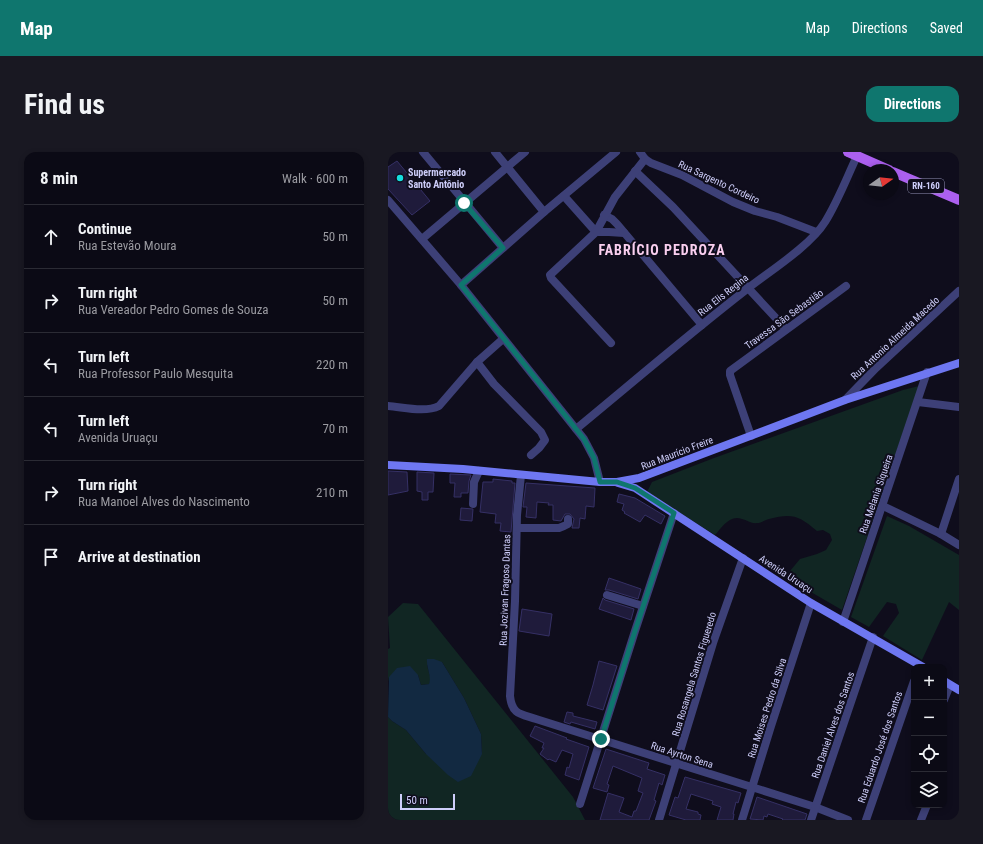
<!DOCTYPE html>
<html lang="en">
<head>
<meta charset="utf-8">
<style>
	:root { --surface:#0b0a15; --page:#191822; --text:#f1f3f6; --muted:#9a9aa0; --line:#2b2b34; --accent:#0f766e }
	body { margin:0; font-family:"Roboto Condensed",sans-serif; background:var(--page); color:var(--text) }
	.controls { position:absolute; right:12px; bottom:12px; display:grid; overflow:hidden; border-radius:8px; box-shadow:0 2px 6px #0003 }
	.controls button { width:36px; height:36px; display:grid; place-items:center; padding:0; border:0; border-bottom:1px solid var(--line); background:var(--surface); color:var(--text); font:20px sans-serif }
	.compass { position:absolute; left:475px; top:12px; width:36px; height:36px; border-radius:50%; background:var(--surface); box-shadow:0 2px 6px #0003; rotate:75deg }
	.scale { position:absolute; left:12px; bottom:10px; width:55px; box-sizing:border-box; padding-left:4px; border:2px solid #cecefa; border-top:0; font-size:11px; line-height:14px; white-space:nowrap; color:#cecefa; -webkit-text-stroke:3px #0f0d1c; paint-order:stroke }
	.stop { position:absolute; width:12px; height:12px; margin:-9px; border:3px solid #0f766e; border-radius:50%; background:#fff }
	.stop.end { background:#0f766e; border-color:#fff; box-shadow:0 1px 4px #0008 }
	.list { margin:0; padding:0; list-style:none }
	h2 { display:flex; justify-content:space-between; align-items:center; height:52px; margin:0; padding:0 16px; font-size:17px }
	h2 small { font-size:13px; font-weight:400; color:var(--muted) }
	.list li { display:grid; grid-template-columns:26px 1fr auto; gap:12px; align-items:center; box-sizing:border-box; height:64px; padding:0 16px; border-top:1px solid var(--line) }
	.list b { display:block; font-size:15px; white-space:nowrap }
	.list p { margin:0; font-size:13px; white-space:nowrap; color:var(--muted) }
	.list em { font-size:13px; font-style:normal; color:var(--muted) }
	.icon { flex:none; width:22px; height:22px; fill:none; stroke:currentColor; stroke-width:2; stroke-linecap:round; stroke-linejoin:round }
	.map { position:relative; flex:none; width:571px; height:668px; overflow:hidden; border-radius:12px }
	header { display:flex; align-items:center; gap:24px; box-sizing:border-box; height:56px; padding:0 20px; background:var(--accent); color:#fff }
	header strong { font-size:19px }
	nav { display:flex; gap:22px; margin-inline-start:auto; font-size:14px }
	.intro { display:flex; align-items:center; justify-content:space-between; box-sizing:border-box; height:96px; padding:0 24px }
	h1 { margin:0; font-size:28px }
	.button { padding:10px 18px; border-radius:12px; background:var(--accent); color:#fff; font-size:14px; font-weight:700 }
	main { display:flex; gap:24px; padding:0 24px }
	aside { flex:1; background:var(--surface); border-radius:12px; box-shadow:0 2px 6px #0003 }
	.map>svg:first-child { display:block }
	.green { fill:#112623 }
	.water { fill:#122941 }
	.building { fill:#1f1b3b; stroke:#353065 }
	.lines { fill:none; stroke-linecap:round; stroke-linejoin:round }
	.street { stroke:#3d4077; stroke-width:8 }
	.secondary { stroke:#6e77f1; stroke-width:8 }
	.primary { stroke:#ac60ef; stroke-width:10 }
	.route { stroke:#0f766e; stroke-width:5 }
	.poi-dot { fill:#16ddde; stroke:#0f0d1c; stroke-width:1.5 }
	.labels { text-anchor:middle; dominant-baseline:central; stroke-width:4; stroke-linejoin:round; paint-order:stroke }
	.shield { fill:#0f0d1c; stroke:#9594b7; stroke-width:1 }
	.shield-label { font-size:9px; font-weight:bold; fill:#cecefa }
	.poi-label { font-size:10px; font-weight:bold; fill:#cecefa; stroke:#0f0d1c; text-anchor:start }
	.street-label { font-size:10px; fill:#cecefa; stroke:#0f0d1c }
	.district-label { font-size:14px; font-weight:bold; letter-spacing:1px; fill:#facfef; stroke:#0f0d1c }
</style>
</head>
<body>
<header>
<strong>Map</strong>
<nav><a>Map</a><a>Directions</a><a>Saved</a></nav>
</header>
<div class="intro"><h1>Find us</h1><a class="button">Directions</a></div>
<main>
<aside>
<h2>8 min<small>Walk · 600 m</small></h2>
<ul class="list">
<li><svg class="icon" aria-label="ahead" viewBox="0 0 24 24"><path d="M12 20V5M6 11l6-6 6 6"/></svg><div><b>Continue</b><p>Rua Estevão Moura</p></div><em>50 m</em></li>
<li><svg class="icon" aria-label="right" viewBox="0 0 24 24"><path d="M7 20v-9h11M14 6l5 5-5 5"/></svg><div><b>Turn right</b><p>Rua Vereador Pedro Gomes de Souza</p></div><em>50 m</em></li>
<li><svg class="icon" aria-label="left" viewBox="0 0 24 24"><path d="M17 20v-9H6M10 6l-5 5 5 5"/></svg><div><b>Turn left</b><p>Rua Professor Paulo Mesquita</p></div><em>220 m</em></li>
<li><svg class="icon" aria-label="left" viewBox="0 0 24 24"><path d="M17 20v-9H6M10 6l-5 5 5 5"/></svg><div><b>Turn left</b><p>Avenida Uruaçu</p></div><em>70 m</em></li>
<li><svg class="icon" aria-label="right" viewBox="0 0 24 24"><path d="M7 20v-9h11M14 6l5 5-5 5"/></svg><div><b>Turn right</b><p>Rua Manoel Alves do Nascimento</p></div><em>210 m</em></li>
<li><svg class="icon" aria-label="arrive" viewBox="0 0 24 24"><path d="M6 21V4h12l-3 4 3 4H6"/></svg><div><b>Arrive at destination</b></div></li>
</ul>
</aside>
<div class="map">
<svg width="571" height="668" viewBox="0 0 571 668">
	<rect width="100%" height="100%" fill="#0f0d1c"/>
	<g class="green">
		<path d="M531 234 454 458 397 425 412 407 429 402 438 398 444 388 442 382 435 378 429 379C411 363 403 361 381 367 377 368 373 371 369 371 364 372 359 368 354 367 342 362 334 375 327 383L259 340 264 330 326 306 515 238Z"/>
		<path d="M499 364 521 374 571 403V458L561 450 534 508 495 484 511 461 508 452 499 450 481 475 463 465Z"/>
		<path d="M15 451 30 452 185 645 197 668H0V565L4 569 18 578 38 602H94L93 582 76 546 54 510 39 513 43 528 41 532 33 533 30 523 1 525 0 530V497L2 496 0 465Z"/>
	</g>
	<path class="water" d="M39 507H46L54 510 76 546 93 582 94 602 83 624 70 630 60 623 38 602 18 578 4 569 0 565 1 525 9 516 22 514 30 523 33 533 41 532C44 524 38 516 39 507Z"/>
	<g class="building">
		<path d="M9 9 42 49 24 63 0 37V15Z"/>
		<path d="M0 319 19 320 20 339 0 343Z"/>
		<path d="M29 320 46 321 45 340H40V348H34V340L29 339Z"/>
		<path d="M62 322 83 323 81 329 80 341H73V345H66L67 331H62Z"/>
		<path d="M105 327 124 329V331H127L123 380 112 379 113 371H107L108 362 92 360 95 330H105Z"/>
		<path d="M138 331 207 336 206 355 198 354 197 367 192 366 191 376H184L186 367 182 362H177L173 369 165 368V353H160L161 351 149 350 148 366 138 365 139 355H135Z"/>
		<path d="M231 342 247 346 277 364 273 372 257 363 252 370 236 361 237 360 234 358 236 352 229 350Z"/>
		<path d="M73 356 85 357 84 369 72 368Z"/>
		<path d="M221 426 253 437 250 447 221 438H217Z"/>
		<path d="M215 446 217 448 246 457 243 468 211 457Z"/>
		<path d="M134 457 164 462 161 484 131 479Z"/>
		<path d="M211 509 229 514 215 558 199 553 205 533Z"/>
		<path d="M179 560 185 561V564L209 570 207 577 183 570 182 572 176 570Z"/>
		<path d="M147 574 179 586 178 587 201 595 191 628 177 623 179 615 181 616 185 602 174 598 168 610 161 607 160 608 152 602 156 596H154L156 591 142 584Z"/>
		<path d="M218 597 261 611 259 617 277 623 274 633 271 631 266 648 268 649 261 668H212L220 641 236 646 231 660 244 665 246 659H248L255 641 250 639 254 626 225 614 219 632 221 633 219 640 205 636Z"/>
		<path d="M297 625 353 641 350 651 348 650 345 662H346L345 668H329L333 655 324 652 325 649 303 642 298 657 310 660V662L313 663 312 668H298L281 663 287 645 290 646Z"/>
		<path d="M369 645 419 662 417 668H394L395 667 380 662 379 665 376 664 375 668 362 667Z"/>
	</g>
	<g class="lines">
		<g class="street">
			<path d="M35 0 115 96"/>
			<path d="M107 0 156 60"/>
			<path d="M252 0 257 7 263 11 294 23 345 50 367 59 389 65 428 80"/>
			<path d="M247 19 285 55 398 177"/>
			<path d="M176 44 208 80H221L236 81"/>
			<path d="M0 48 73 133 196 287 206 306 212 330"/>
			<path d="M216 63 224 67 229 72 314 173"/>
			<path d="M34 87 137 0"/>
			<path d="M73 133 156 60 228 0"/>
			<path d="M223 191 163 126 162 123 208 80 227 45 257 7"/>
			<path d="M89 210 106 232 153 280 157 288 151 296 143 303"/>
			<path d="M457 248 488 216 571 139"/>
			<path d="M530 250 571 255"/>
			<path d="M0 254C15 255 37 261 51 254L89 210 115 187"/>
			<path d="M188 277C245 230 301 182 359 137 382 119 422 94 437 70 450 49 459 25 469 4"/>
			<path d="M363 284 342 223V219L458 134"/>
			<path d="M133 323 129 363 127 449 122 544C124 563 133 562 148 567L427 655 460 668"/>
			<path d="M85 352 86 330 91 319"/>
			<path d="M495 354 553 382 571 393"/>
			<path d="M129 376H171L176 374 180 372V367"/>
			<path d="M553 382 571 327"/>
			<path d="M219 443 255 454"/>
			<path d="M455 470 539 220"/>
			<path d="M556 548 562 533"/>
			<path d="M192 652 247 479 286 361"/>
			<path d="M271 668 325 491 355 406"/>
			<path d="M354 668 383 574 423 451"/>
			<path d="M423 668 485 485"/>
			<path d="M478 668 526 529"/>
			<path d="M533 668 539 653"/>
		</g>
		<g class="secondary">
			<path d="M0 313 75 317 212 330H229L251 326 457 248 571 211"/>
			<path d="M230 331 247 336 423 451 535 515"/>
			<path d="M556 529 571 538"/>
		</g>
		<g class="primary">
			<path d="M460 0 501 18"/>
			<path d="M505 20 571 48"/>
		</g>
	</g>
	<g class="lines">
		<path class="route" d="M76 51 115 96 73 133 196 287 206 306 212 330H229L247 336 286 361 247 479 213 587"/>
	</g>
	<circle class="poi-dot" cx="12" cy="26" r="4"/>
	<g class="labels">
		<rect class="shield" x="520" y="27" width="36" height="14" rx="3"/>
		<g class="shield-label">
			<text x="538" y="34">RN-160</text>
		</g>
		<g class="poi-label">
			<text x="20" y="20">Supermercado<tspan x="20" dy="12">Santo Antônio</tspan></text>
		</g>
		<g class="street-label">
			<text transform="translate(331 30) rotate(25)">Rua Sargento Cordeiro</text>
			<text transform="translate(335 143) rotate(-38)">Rua Elis Regina</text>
			<text transform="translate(396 167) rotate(-36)">Travessa São Sebastião</text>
			<text transform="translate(507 186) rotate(-43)">Rua Antonio Almeida Macedo</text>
			<text transform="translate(289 301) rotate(-21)">Rua Maurício Freire</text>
			<text transform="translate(488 342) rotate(-71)">Rua Melania Siqueira</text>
			<text transform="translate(398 422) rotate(33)">Avenida Uruaçu</text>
			<text transform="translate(117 438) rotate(-88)">Rua Jozivan Fragoso Dantas</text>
			<text transform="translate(306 522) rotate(-73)">Rua Rosangela Santos Figueredo</text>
			<text transform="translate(379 556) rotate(-72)">Rua Moises Pedro da Silva</text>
			<text transform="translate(445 573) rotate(-71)">Rua Daniel Alves dos Santos</text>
			<text transform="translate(492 595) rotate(-71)">Rua Eduardo José dos Santos</text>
			<text transform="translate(294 603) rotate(18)">Rua Ayrton Sena</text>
		</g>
		<g class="district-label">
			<text x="274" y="98">FABRÍCIO PEDROZA</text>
		</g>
	</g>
</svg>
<div class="controls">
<button>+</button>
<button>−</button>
<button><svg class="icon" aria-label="locate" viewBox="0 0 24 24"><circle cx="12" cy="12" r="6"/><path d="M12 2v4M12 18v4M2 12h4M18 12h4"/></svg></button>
<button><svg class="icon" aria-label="layers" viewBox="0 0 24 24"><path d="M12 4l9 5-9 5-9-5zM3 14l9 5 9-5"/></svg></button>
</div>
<svg class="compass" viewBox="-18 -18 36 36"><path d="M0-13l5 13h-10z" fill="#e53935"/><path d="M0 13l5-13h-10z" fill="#9a9aa0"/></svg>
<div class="scale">50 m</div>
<div class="stop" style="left:76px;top:51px"></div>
<div class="stop end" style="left:213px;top:587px"></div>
</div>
</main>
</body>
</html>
